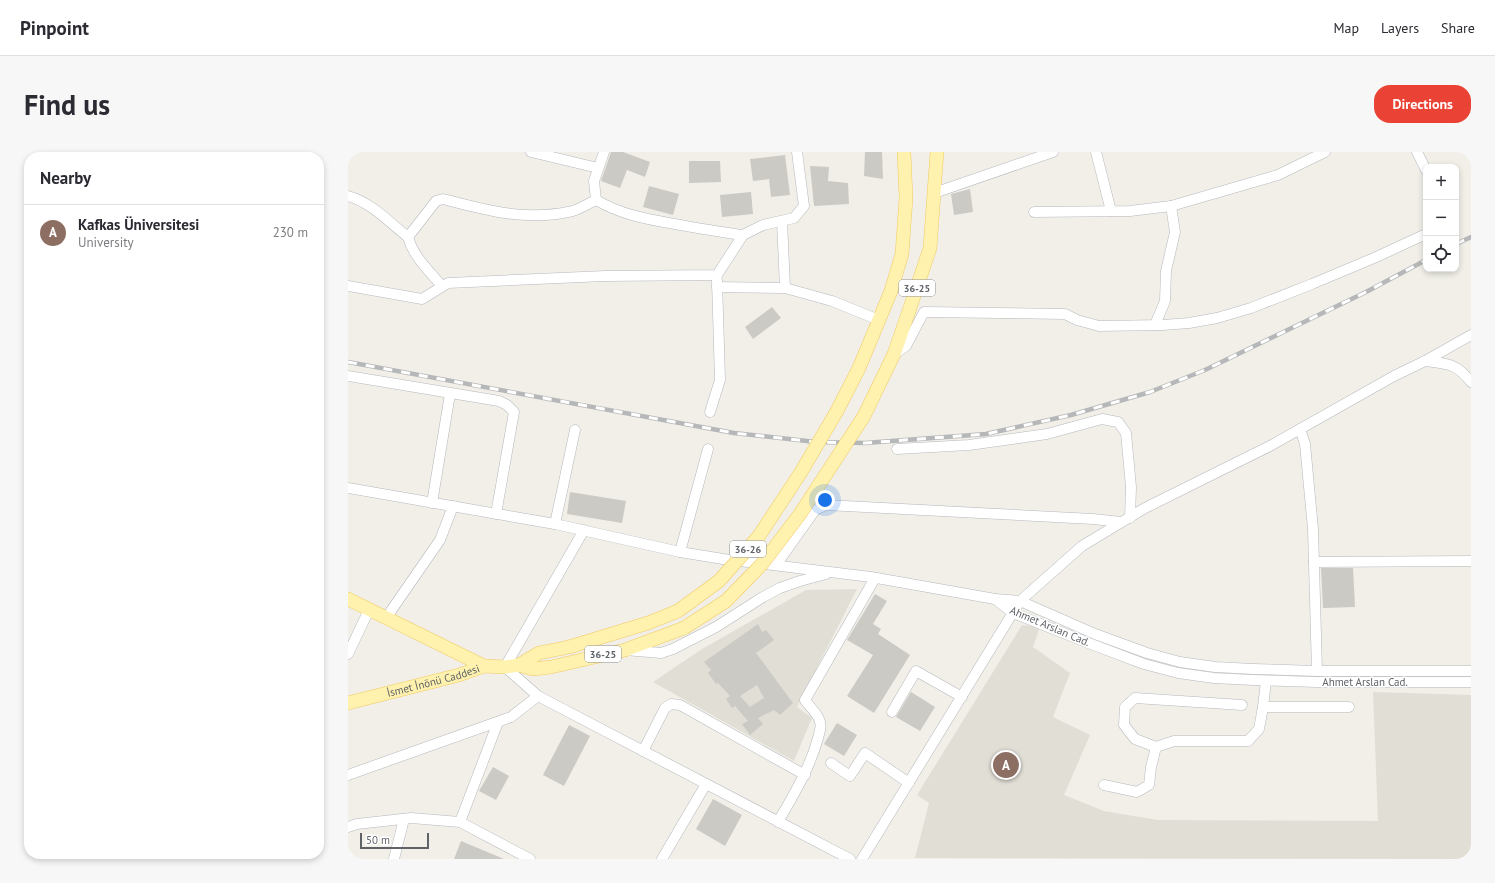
<!DOCTYPE html>
<html lang="en">
<head>
<meta charset="utf-8">
<style>
	:root { --surface:#fff; --page:#f7f7f7; --text:#2b2b33; --muted:#7c7c81; --line:#e1e1e2; --accent:#ea4335 }
	body { margin:0; font-family:"PT Sans",sans-serif; background:var(--page); color:var(--text) }
	.controls { position:absolute; right:12px; top:12px; display:grid; overflow:hidden; border-radius:8px; box-shadow:0 2px 6px #0003 }
	.controls button { width:36px; height:36px; display:grid; place-items:center; padding:0; border:0; border-bottom:1px solid var(--line); background:var(--surface); color:var(--text); font:20px sans-serif }
	.scale { position:absolute; left:12px; bottom:10px; width:69px; box-sizing:border-box; padding-left:4px; border:2px solid #5f6368; border-top:0; font-size:11px; line-height:14px; white-space:nowrap; color:#5f6368; -webkit-text-stroke:3px #fff; paint-order:stroke }
	.you { position:absolute; left:477px; top:348px; width:14px; height:14px; margin:-10px; border:3px solid #fff; border-radius:50%; background:#1a73e8; box-shadow:0 0 0 6px #1a73e833 }
	.badge { display:grid; place-items:center; width:26px; height:26px; border-radius:50%; background:var(--accent); color:#fff; font-size:13px; font-weight:700 }
	.pin { position:absolute; translate:-50% -50%; border:2px solid #fff; box-shadow:0 1px 4px #0006 }
	.list { margin:0; padding:0; list-style:none }
	h2 { display:flex; justify-content:space-between; align-items:center; height:52px; margin:0; padding:0 16px; font-size:17px }
	h2 small { font-size:13px; font-weight:400; color:var(--muted) }
	.list li { display:grid; grid-template-columns:26px 1fr auto; gap:12px; align-items:center; box-sizing:border-box; height:56px; padding:0 16px; border-top:1px solid var(--line) }
	.list b { display:block; font-size:15px; white-space:nowrap }
	.list p { margin:0; font-size:13px; white-space:nowrap; color:var(--muted) }
	.list em { font-size:13px; font-style:normal; color:var(--muted) }
	.icon { flex:none; width:22px; height:22px; fill:none; stroke:currentColor; stroke-width:2; stroke-linecap:round; stroke-linejoin:round }
	.map { position:relative; flex:none; width:1123px; height:707px; overflow:hidden; border-radius:16px }
	header { display:flex; align-items:center; gap:24px; box-sizing:border-box; height:56px; padding:0 20px; background:var(--surface); border-bottom:1px solid var(--line) }
	header strong { font-size:19px }
	nav { display:flex; gap:22px; margin-inline-start:auto; font-size:14px }
	.intro { display:flex; align-items:center; justify-content:space-between; box-sizing:border-box; height:96px; padding:0 24px }
	h1 { margin:0; font-size:28px }
	.button { padding:10px 18px; border-radius:16px; background:var(--accent); color:#fff; font-size:14px; font-weight:700 }
	main { display:flex; gap:24px; padding:0 24px }
	aside { flex:1; background:var(--surface); border-radius:16px; box-shadow:0 2px 6px #0003 }
	.map>svg:first-child { display:block }
	.education { fill:#e1ded6 }
	.building { fill:#cccac5; fill-rule:evenodd }
	.lines { fill:none; stroke-linecap:round; stroke-linejoin:round }
	.minor-casing { stroke:#b5b8bc; stroke-width:11 }
	.major-casing { stroke:#f2c960; stroke-width:14 }
	.minor { stroke:#fff; stroke-width:10 }
	.major { stroke:#fff2af; stroke-width:13 }
	.rail-casing { stroke:#b6b7b8; stroke-width:4.5 }
	.rail { stroke:#fff; stroke-width:3; stroke-dasharray:9; stroke-linecap:butt }
	.major-bridge-casing { stroke:#f2c960; stroke-width:14; stroke-linecap:butt }
	.major-bridge { stroke:#fff2af; stroke-width:13 }
	.labels { text-anchor:middle; dominant-baseline:central; stroke-width:3; stroke-linejoin:round; paint-order:stroke }
	.shield { fill:#fff; stroke:#8f9295; stroke-width:1 }
	.shield-label { font-size:10px; font-weight:bold; fill:#5f6368 }
	.street-label { font-size:11px; fill:#5f6368; stroke:#fff }
</style>
</head>
<body>
<header>
<strong>Pinpoint</strong>
<nav><a>Map</a><a>Layers</a><a>Share</a></nav>
</header>
<div class="intro"><h1>Find us</h1><a class="button">Directions</a></div>
<main>
<aside>
<h2>Nearby<small></small></h2>
<ul class="list">
<li><span class="badge" style="background:#8d6e63">A</span><div><b>Kafkas Üniversitesi</b><p>University</p></div><em>230 m</em></li>
</ul>
</aside>
<div class="map">
<svg width="1123" height="707" viewBox="0 0 1123 707">
	<rect width="100%" height="100%" fill="#f1efe8"/>
	<g class="education">
		<path d="M509 437 449 555 464 566 446 609 305 530 354 497 458 438Z"/>
		<path d="M674 473 683 474 691 477 685 495 722 521 705 565 742 583 716 643 756 659 810 668 1030 669 1025 540 1123 543V707L567 706 581 651 569 643Z"/>
	</g>
	<g class="building">
		<path d="M263 0H275L302 10 297 25 279 18 272 36 253 29Z"/>
		<path d="M517 0H534L535 27 516 24Z"/>
		<path d="M437 3 442 43 423 45 421 27 405 29 402 7Z"/>
		<path d="M341 9H372L373 30 341 31Z"/>
		<path d="M462 14 481 15 480 29 500 31 501 52 466 54Z"/>
		<path d="M301 34 331 42 325 63 295 55Z"/>
		<path d="M622 37 625 60 606 63 603 42Z"/>
		<path d="M403 40 405 62 374 65 372 43Z"/>
		<path d="M424 155 433 166 405 187 397 175Z"/>
		<path d="M222 340 278 349 274 371 219 362Z"/>
		<path d="M973 416H1005L1007 455 975 456Z"/>
		<path d="M527 442 539 449 525 472 533 477 530 482 562 503 526 561 499 544 525 503 499 488Z"/>
		<path d="M410 472 414 480 418 478 426 488 408 501 445 551 432 563 426 558 410 566 415 572 402 583 394 572 400 569 387 554 384 556 378 547 382 544 370 531 368 532 360 521 363 518 356 510ZM409 533 416 546 402 555 392 544Z"/>
		<path d="M563 540 587 555 572 579 548 565Z"/>
		<path d="M489 571 509 583 496 604 476 592Z"/>
		<path d="M221 573 242 584 216 634 195 623Z"/>
		<path d="M145 615 161 624 148 648 131 639Z"/>
		<path d="M365 647 394 663 377 694 348 677Z"/>
		<path d="M113 689 156 707H106Z"/>
	</g>
	<g class="lines">
		<defs>
			<g id="minor">
				<path d="M183 0 250 16"/>
				<path d="M256 0 246 29 248 48C274 63 298 67 327 72 350 76 372 80 395 83"/>
				<path d="M748 0 763 59"/>
				<path d="M1069 0 1078 18"/>
				<path d="M586 41 705 0"/>
				<path d="M0 44C23 50 42 71 60 85 65 104 81 119 94 134"/>
				<path d="M686 60 782 59 823 54 930 23 977 0"/>
				<path d="M434 69 437 136"/>
				<path d="M60 85 88 49 95 47C137 58 176 69 220 60 229 59 239 52 248 48"/>
				<path d="M0 134 74 147 100 131 257 124 369 123 395 83 415 73 446 66 456 54 449 0"/>
				<path d="M369 135 437 136 484 149 531 168"/>
				<path d="M807 173 817 149 818 119 827 80 823 54"/>
				<path d="M546 202 558 194 576 160 717 162 729 168 751 174 815 173 841 171 869 166 903 156 964 132 1026 106 1078 82"/>
				<path d="M1077 209C1100 212 1108 211 1123 230"/>
				<path d="M0 224 151 249 159 253 166 260 148 362"/>
				<path d="M362 260 372 228 369 128"/>
				<path d="M952 277 957 292 965 377 969 519"/>
				<path d="M549 297 621 293 699 282 754 267 770 270 778 281 783 335 782 366"/>
				<path d="M0 336 207 372 332 400 375 407 523 425 647 447 672 449 747 482 799 501 832 510 867 515 905 517 969 519H1123"/>
				<path d="M84 351 102 242"/>
				<path d="M207 372 227 278"/>
				<path d="M236 378 157 515 190 544 502 707"/>
				<path d="M332 400 360 297"/>
				<path d="M966 410 1123 409"/>
				<path d="M428 413 467 358 478 353 745 367 773 370"/>
				<path d="M647 447 665 461 743 492 796 512 830 521 866 526 905 528 969 530H1123"/>
				<path d="M38 466 92 388 105 354"/>
				<path d="M277 498 313 501 325 497 368 475 415 445 432 436 452 429 478 422"/>
				<path d="M0 502 21 458"/>
				<path d="M915 555H1001"/>
				<path d="M544 560 568 519 614 545"/>
				<path d="M808 595 787 587 776 573 777 555 787 546 894 553"/>
				<path d="M295 599 317 556 323 552 332 553 457 623"/>
				<path d="M483 611 502 624 517 601 561 631"/>
				<path d="M0 623 163 565 190 544"/>
				<path d="M756 633 789 640 801 633 803 615 808 595 826 589H900L911 577 915 555 918 529"/>
				<path d="M112 670 150 570"/>
				<path d="M430 670C446 642 462 616 470 586 471 581 474 575 472 570 470 561 462 556 457 548L527 426"/>
				<path d="M0 675 9 672 63 666 112 670 182 707"/>
				<path d="M46 707 56 667"/>
				<path d="M314 707 358 632"/>
				<path d="M514 707 672 449 734 394 797 356 922 294 1046 224 1077 209 1123 183"/>
			</g>
			<g id="major">
				<path d="M489 259 511 216 543 139 554 102 558 46 556 0"/>
				<path d="M516 264 546 202 561 159 582 96 589 0"/>
				<path d="M0 447 136 514"/>
				<path d="M171 513 191 501 221 495 300 471 330 459"/>
				<path id="s1" d="M0 551 111 523 136 514 157 515 171 513 185 517 203 515 277 498 336 476"/>
			</g>
		</defs>
		<use href="#minor" class="minor-casing"/>
		<use href="#major" class="major-casing"/>
		<use href="#minor" class="minor"/>
		<use href="#major" class="major"/>
		<defs>
			<g id="rail">
				<path d="M1108 92 1123 85"/>
				<path d="M0 210 386 281 468 290 517 291 638 282 723 263 802 240 857 218 1018 140 1078 108"/>
			</g>
		</defs>
		<use href="#rail" class="rail-casing"/>
		<use href="#rail" class="rail"/>
		<defs>
			<g id="major-bridge">
				<path d="M330 459 371 429 411 384 453 320 489 259"/>
				<path d="M336 476 378 449 414 412 452 362 516 264"/>
			</g>
		</defs>
		<use href="#major-bridge" class="major-bridge-casing"/>
		<use href="#major-bridge" class="major-bridge"/>
	</g>
	<g class="labels">
		<g class="shield">
			<rect x="551" y="128" width="36" height="16" rx="3"/>
			<rect x="382" y="389" width="36" height="16" rx="3"/>
			<rect x="237" y="494" width="36" height="16" rx="3"/>
		</g>
		<g class="shield-label">
			<text x="569" y="136">36-25</text>
			<text x="400" y="397">36-26</text>
			<text x="255" y="502">36-25</text>
		</g>
		<g class="street-label">
			<text transform="translate(702 474) rotate(23)">Ahmet Arslan Cad.</text>
			<text stroke="none"><textPath href="#s1" startOffset="88">İsmet İnönü Caddesi</textPath></text>
			<text x="1017" y="530">Ahmet Arslan Cad.</text>
		</g>
	</g>
</svg>
<div class="controls">
<button>+</button>
<button>−</button>
<button><svg class="icon" aria-label="locate" viewBox="0 0 24 24"><circle cx="12" cy="12" r="6"/><path d="M12 2v4M12 18v4M2 12h4M18 12h4"/></svg></button>
</div>
<div class="scale">50 m</div>
<div class="you"></div>
<div class="pin badge" style="left:658px;top:613px;background:#8d6e63">A</div>
</div>
</main>
</body>
</html>
